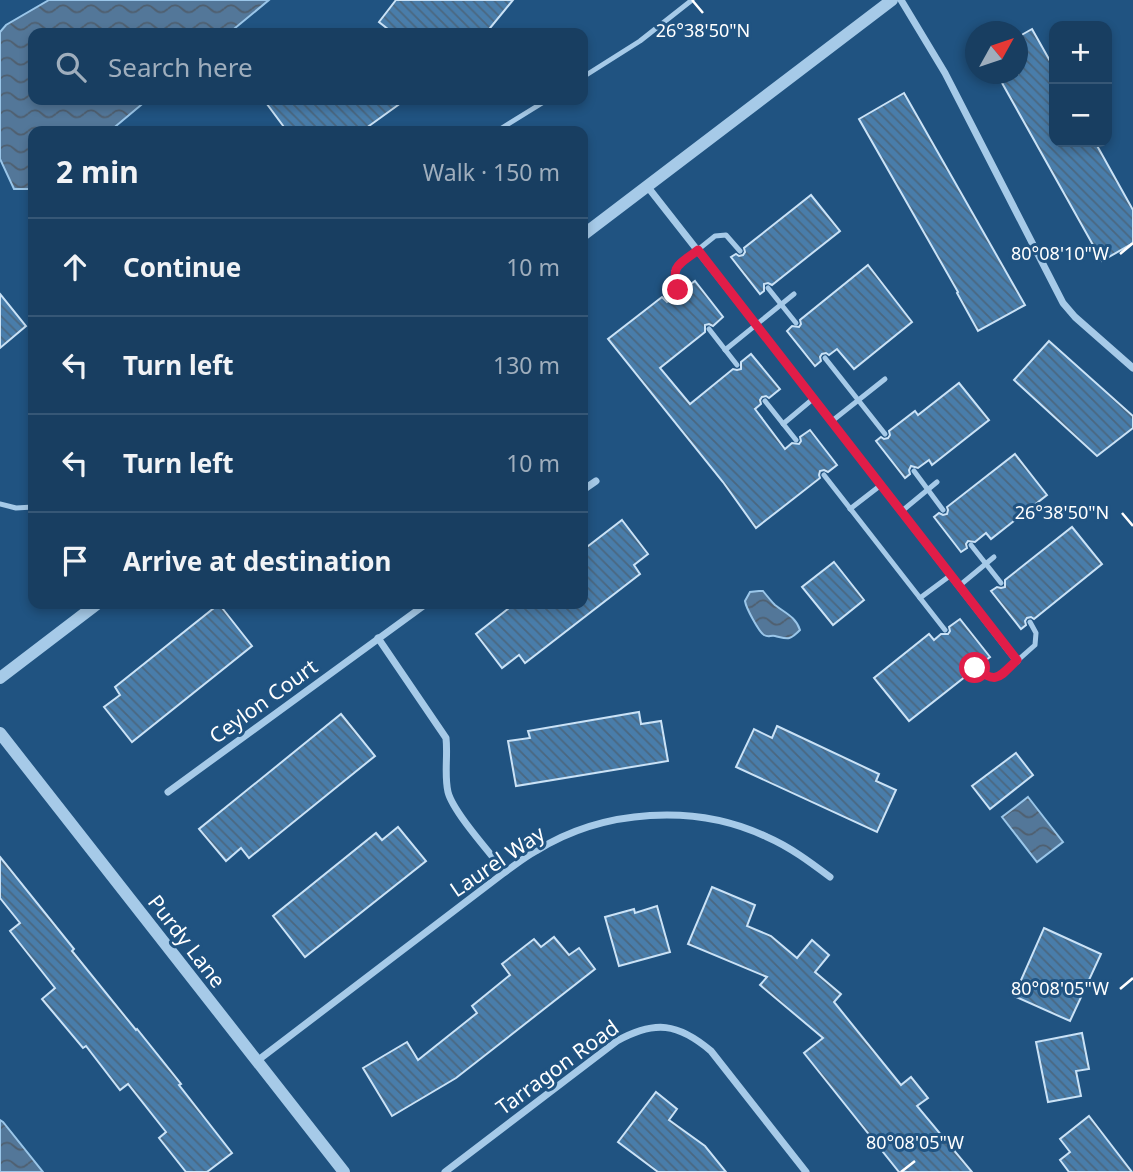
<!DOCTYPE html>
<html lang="en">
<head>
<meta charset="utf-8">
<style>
	:root { --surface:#183e61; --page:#214567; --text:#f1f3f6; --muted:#9faebd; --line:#365776 }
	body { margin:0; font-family:"Noto Sans",sans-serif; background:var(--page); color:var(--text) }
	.controls { position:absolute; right:21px; top:21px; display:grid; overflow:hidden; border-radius:14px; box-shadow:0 4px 10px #0003 }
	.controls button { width:63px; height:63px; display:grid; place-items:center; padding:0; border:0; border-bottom:2px solid var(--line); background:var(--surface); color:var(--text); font:35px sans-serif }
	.compass { position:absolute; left:965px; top:21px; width:63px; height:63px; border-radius:50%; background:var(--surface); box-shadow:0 4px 10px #0003; rotate:50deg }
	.stop { position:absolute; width:21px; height:21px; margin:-16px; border:5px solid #e11d48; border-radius:50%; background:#fff }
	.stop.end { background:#e11d48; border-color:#fff; box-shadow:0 2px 7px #0008 }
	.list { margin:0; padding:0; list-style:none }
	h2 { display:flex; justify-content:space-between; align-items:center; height:91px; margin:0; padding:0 28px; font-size:30px }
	h2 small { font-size:23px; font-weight:400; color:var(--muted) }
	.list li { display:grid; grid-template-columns:46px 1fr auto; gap:21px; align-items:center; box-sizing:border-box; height:98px; padding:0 28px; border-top:2px solid var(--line) }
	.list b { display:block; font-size:26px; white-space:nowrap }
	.list em { font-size:23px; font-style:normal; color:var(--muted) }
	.icon { flex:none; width:38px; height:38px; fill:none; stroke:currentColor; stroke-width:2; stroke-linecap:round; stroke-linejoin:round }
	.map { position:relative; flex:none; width:1133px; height:1172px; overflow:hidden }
	.search { position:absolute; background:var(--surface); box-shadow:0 4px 10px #0003; left:28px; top:28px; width:560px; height:77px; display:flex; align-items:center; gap:18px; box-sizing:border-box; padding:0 24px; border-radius:14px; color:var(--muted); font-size:26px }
	.panel { position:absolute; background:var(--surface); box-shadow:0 4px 10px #0003; left:28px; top:126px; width:560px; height:483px; border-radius:14px }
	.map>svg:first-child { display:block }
	.water { fill:url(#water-waves); stroke:#9ac6e9; stroke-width:2 }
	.building { fill:url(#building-back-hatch); stroke:#cae2f6; stroke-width:2 }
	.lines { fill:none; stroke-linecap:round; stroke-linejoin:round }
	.service { stroke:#a6cae8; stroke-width:5 }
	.minor { stroke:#a6cae8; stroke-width:7 }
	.tertiary { stroke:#a6cae8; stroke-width:12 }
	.route { stroke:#e11d48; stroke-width:9 }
	.ticks { fill:none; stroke:#fff; stroke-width:2.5 }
	.labels { text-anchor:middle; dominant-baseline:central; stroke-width:6; stroke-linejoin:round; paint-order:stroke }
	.street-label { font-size:21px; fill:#fff; stroke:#205381 }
	.ticks-label { font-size:18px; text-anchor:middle; fill:#fff; stroke:#205381; stroke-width:6; stroke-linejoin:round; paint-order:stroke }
</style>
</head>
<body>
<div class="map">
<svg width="1133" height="1172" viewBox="0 0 1133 1172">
	<defs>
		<pattern id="water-waves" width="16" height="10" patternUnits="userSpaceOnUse" patternTransform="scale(1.75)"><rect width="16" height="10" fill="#537799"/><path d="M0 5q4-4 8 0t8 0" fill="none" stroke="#4f5f6f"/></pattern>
		<pattern id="building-back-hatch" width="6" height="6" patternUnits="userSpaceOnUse" patternTransform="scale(1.75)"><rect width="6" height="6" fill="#497daa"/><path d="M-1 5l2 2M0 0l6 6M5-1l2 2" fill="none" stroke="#4a6780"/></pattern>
	</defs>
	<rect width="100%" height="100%" fill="#205381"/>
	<g class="water">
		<path d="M49 0H269L229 33H33V100H147L110 131H33V189H14L0 159V32L6 25Z"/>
		<path d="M759 591H763C767 596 771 601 775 605 785 613 796 617 800 630 789 641 788 639 775 636 770 635 769 638 764 635 759 632 746 608 745 601L750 592Z"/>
		<path d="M1028 797 1063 842 1037 862 1002 817Z"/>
		<path d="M0 1120 3 1122 43 1172H0Z"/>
	</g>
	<g class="building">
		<path d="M396 0H513L486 33H393L379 22Z"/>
		<path d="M1032 29 1054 68V142H1095L1133 210V243L1102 261 997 74H1018V37Z"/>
		<path d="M904 93 1025 305 978 331 957 293 958 292 859 119Z"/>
		<path d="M264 100H405L362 131H287Z"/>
		<path d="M811 195 840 231 772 285 768 283 764 284V291L760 294 731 257 736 254 739 256 743 255 745 252 744 248Z"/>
		<path d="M868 265 912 322 854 369 837 349 829 355 826 353 822 354 820 357 821 361 815 366 787 331 792 326 799 327 801 324 800 320Z"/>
		<path d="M695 281 723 317 713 326 709 324 705 325V332L660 368 690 404 733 369 737 370 741 369V362L751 354 780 389 769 398 766 396 762 397 760 400 761 404 755 409 785 449 792 443 799 444 801 441 800 437 810 430 837 465 828 472 824 470 820 471 819 475 820 478 756 528 723 482 608 339 662 297 667 302 676 296 679 298H683L685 294 684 289Z"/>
		<path d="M0 294 26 326 0 348Z"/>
		<path d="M1049 341 1133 416V428L1097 456 1014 380Z"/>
		<path d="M959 383 989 420 932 465 929 460 918 468 911 466 909 470 910 474 905 478 876 441 881 437 884 439 888 438 890 435 889 431 915 411 918 415Z"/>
		<path d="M1015 454 1047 495 991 539 986 533 975 542 968 541 966 544 967 548 961 552 934 517 939 513 943 515 947 514 948 510 947 507Z"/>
		<path d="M622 520 648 554 634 565 640 574 525 663 519 655 502 668 476 634 514 604H583V550Z"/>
		<path d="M1072 527 1102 564 1034 619 1031 617 1027 618 1025 621 1026 625 1021 629 991 591 997 587 1001 588 1005 587V580Z"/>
		<path d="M834 562 864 600 833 625 802 587Z"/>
		<path d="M219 604 252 646 132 742 104 707 120 695 115 687Z"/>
		<path d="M960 619 990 657 979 665 975 663 972 664 970 668 971 672 909 721 874 678 929 634 934 640 941 634H948L950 631 949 627Z"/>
		<path d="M639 712 641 724 661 721 668 761 516 786 508 741 530 738 528 731Z"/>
		<path d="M341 714 375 756 249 858 241 848 226 861 199 829Z"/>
		<path d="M777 726 879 774 876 781 896 790 877 832 736 767 754 729 772 738Z"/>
		<path d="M1016 753 1033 775 990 809 972 786Z"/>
		<path d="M398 827 426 861 305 957 273 916 376 833 382 840Z"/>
		<path d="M0 857 74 949 72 951 136 1030 137 1029 181 1084 179 1085 232 1153 207 1172H186L159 1138 166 1132 128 1084 120 1090 86 1046 83 1048 42 999 55 988 10 931 20 923 0 898Z"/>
		<path d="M712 887 755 905 747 926 771 936 797 958 812 940 829 955 815 972 841 994 834 1002 901 1085 911 1077 928 1098 917 1106 972 1172H899L804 1053 823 1038 760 985 767 977 688 944Z"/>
		<path d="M657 906 670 952 619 966 605 917 634 909 635 913Z"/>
		<path d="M1044 928 1101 954 1070 1021 1014 996Z"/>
		<path d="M554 937 569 955 579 948 595 969 456 1078 392 1116 363 1068 407 1042 418 1060 477 1013 472 1006 510 975 502 964 534 939 541 947Z"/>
		<path d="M1082 1033 1089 1069 1076 1071 1081 1096 1048 1102 1036 1042Z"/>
		<path d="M656 1092 677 1109 669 1120 705 1146 726 1172H658L618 1142Z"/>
		<path d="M1089 1116 1132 1172H1069L1060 1160 1070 1152 1060 1139Z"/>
	</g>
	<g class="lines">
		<g class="service">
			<path d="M583 77 640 41 692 0"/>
			<path d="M497 131 547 100"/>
			<path d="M768 288 796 323"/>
			<path d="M680 293 674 278V271L679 265 715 236 726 235 740 251"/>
			<path d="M709 329 737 365"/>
			<path d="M725 350 794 294"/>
			<path d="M825 358 885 434"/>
			<path d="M765 401 796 440"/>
			<path d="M832 421 885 379"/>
			<path d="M783 424 814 398"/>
			<path d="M914 471 943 510"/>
			<path d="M824 475 945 630"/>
			<path d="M0 504 16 508 33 507"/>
			<path d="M850 509 881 485"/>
			<path d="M902 511 937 482"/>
			<path d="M971 545 1001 583"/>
			<path d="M959 586 994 557"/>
			<path d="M920 598 951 575"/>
			<path d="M975 668C983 675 988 680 999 677L1035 645 1036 633 1030 622"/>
		</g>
		<g class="minor">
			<path d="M901 0 945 73 1063 303 1075 317 1133 368"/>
			<path d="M647 186 796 376 1017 661"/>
			<path d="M583 490 596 481"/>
			<path d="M378 638 446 738C448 756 444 775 448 792 453 812 491 854 505 872"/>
			<path d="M168 792 426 604"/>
			<path d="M257 1061 505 872C515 865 525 857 536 851 603 809 696 803 767 837 790 847 810 862 830 877"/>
			<path d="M445 1172 617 1041C655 1020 678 1023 711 1051L806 1172"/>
		</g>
		<g class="tertiary">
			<path d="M583 235 892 0"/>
			<path d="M0 678 97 604"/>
			<path d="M0 733 344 1172"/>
		</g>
	</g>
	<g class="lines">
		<path class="route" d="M678 290C670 265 679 265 698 250L1017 660C999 677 997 685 975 668"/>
	</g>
	<path class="ticks" d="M692 0 703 13M1120 254 1133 243M1122 513 1133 526M1120 989 1133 978M901 1172 915 1161"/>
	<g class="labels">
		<g class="street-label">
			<text transform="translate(263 701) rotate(-36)">Ceylon Court</text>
			<text transform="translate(497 861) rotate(-34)">Laurel Way</text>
			<text transform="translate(187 941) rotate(52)">Purdy Lane</text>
			<text transform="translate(557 1067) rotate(-36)">Tarragon Road</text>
		</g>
	</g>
	<g class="ticks-label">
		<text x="703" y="37">26°38'50"N</text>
		<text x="1060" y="260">80°08'10"W</text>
		<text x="1062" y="519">26°38'50"N</text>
		<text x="1060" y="995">80°08'05"W</text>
		<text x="915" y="1149">80°08'05"W</text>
	</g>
</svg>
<div class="controls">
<button>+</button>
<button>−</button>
</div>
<svg class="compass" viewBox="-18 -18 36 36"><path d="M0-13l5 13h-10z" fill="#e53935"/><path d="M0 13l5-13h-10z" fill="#9faebd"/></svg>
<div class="stop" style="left:975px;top:668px"></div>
<div class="stop end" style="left:678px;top:290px"></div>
<div class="search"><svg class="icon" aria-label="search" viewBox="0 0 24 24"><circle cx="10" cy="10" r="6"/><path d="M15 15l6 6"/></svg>Search here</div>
<section class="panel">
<h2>2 min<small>Walk · 150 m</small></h2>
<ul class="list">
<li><svg class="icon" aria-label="ahead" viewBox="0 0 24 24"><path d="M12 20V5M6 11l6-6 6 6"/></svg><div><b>Continue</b></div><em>10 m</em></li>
<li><svg class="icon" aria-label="left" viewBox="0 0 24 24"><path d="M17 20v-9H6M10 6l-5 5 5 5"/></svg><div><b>Turn left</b></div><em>130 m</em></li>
<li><svg class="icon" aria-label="left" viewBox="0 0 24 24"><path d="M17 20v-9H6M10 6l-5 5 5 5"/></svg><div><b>Turn left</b></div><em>10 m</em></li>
<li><svg class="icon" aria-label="arrive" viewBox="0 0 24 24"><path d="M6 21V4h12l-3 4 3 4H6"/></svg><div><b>Arrive at destination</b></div></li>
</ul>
</section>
</div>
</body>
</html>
